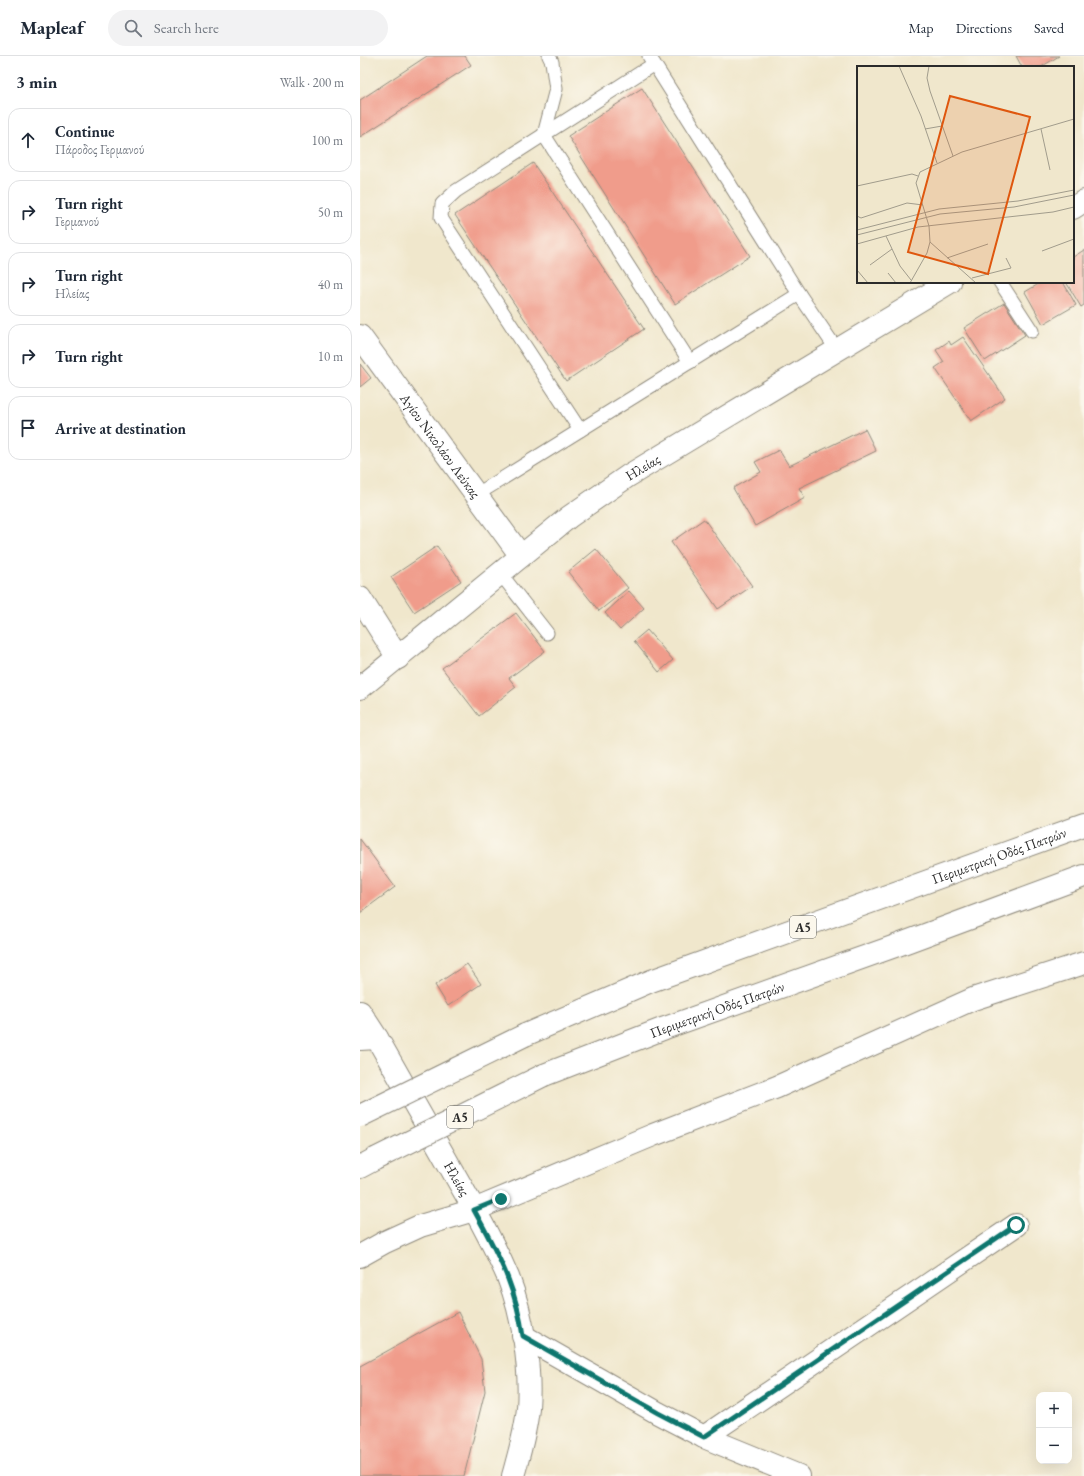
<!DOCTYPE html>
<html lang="en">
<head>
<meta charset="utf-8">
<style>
	:root { --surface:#fff; --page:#f2f2f3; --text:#1f2937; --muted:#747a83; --line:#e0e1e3 }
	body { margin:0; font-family:"EB Garamond",serif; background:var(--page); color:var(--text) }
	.controls { position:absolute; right:12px; bottom:12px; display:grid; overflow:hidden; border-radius:8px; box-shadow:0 4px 16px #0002 }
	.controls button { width:36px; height:36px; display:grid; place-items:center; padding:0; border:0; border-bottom:1px solid var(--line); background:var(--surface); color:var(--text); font:20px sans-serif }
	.stop { position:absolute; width:12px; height:12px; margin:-9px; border:3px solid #0f766e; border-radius:50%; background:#fff }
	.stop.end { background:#0f766e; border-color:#fff; box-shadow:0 1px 4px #0008 }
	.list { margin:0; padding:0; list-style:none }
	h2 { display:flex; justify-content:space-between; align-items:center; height:52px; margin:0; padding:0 16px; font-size:17px }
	h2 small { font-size:13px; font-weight:400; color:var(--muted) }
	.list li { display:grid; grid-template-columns:26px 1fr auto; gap:12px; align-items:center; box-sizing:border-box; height:64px; margin:0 8px 8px; padding:0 8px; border:1px solid var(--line); border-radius:12px }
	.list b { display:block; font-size:15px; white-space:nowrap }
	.list p { margin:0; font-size:13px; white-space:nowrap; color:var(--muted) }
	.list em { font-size:13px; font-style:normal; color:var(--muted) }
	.icon { flex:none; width:22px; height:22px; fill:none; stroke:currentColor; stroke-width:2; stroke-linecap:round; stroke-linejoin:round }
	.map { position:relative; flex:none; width:724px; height:1420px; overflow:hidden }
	header { display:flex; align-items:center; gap:24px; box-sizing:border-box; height:56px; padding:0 20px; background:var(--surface); border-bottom:1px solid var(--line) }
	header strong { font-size:19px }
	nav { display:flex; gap:22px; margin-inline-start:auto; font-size:14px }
	.search { width:280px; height:36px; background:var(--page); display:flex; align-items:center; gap:10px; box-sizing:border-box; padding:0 14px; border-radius:22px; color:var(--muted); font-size:15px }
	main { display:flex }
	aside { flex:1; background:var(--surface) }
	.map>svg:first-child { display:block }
	.building { fill:#f09c8b }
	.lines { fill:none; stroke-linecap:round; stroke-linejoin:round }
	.service-casing { stroke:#8e897c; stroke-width:15 }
	.minor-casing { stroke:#8e897c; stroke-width:24 }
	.tertiary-casing { stroke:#8e897c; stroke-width:24 }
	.secondary-casing { stroke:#8e897c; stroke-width:24 }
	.motorway-casing { stroke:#8e897c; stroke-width:24 }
	.service { stroke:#fff; stroke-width:13 }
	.minor { stroke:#fff; stroke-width:22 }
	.tertiary { stroke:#fff; stroke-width:22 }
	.secondary { stroke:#fff; stroke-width:22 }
	.motorway { stroke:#fff; stroke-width:22 }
	.motorway-bridge-casing { stroke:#8e897c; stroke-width:24; stroke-linecap:butt }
	.motorway-bridge { stroke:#fff; stroke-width:22 }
	.route { stroke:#0f766e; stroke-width:5 }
	.labels { text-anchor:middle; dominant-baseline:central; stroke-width:3; stroke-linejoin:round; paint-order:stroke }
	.shield { fill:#fbf7ec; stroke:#696865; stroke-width:1 }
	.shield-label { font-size:13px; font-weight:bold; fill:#2b2b2b }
	.street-label { font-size:14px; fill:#2b2b2b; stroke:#fbf7ec }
	.inset-road { fill:none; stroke:#a19c8c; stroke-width:1 }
	.view { fill:#df570e; fill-opacity:0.15; stroke:#df570e; stroke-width:2 }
	.inset-edge { fill:none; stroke:#2b2b2b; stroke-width:2 }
</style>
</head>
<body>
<header>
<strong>Mapleaf</strong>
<div class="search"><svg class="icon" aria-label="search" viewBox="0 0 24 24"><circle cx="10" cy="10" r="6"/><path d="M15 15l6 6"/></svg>Search here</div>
<nav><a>Map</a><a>Directions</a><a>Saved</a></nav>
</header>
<main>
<aside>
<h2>3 min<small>Walk · 200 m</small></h2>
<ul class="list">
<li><svg class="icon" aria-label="ahead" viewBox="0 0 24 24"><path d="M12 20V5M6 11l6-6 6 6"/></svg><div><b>Continue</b><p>Πάροδος Γερμανού</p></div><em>100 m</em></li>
<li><svg class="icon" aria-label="right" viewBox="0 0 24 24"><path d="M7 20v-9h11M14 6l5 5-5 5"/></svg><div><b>Turn right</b><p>Γερμανού</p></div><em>50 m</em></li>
<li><svg class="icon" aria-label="right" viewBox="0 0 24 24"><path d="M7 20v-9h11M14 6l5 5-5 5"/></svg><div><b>Turn right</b><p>Ηλείας</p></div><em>40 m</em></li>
<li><svg class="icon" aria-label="right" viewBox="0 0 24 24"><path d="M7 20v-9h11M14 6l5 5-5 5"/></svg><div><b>Turn right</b></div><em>10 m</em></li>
<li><svg class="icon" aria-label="arrive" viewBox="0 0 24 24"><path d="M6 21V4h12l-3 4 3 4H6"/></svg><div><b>Arrive at destination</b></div></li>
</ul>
</aside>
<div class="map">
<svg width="724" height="1420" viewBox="0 0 724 1420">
	<rect width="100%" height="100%" fill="#fbf7ec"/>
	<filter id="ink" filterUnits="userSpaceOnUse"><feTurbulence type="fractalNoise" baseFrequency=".025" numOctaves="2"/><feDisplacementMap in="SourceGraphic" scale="8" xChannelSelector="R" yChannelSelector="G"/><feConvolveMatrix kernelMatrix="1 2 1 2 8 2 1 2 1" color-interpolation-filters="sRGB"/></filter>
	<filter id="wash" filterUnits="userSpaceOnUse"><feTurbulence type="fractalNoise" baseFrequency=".012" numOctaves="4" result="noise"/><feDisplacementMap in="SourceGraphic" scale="16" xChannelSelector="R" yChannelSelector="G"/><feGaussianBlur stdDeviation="0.9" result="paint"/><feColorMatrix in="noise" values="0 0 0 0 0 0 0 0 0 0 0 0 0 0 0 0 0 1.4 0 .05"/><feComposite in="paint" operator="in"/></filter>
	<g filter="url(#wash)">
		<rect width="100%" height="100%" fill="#f0e7cc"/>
		<g id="blocks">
			<g class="building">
				<path d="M67 0H105L111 9 0 81V44Z"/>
				<path d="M656 0H699L681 11H662Z"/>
				<path d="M282 32 390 200 315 248 208 80Z"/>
				<path d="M173 107 284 273 206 325 95 159Z"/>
				<path d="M724 194V249L721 251 706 226H713V201Z"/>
				<path d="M682 226H703L716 249 683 268 665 236Z"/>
				<path d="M644 247 665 279 625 305 604 272Z"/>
				<path d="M603 281 645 342 611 365 575 312 584 306 576 294 589 285 591 289Z"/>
				<path d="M0 308 11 322 0 331Z"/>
				<path d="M505 373 516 395 439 432 445 442 395 470 373 432 401 416 395 406 419 394 429 410Z"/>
				<path d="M344 463 392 530 358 553 311 486Z"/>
				<path d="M77 490 101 525 54 556 31 521Z"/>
				<path d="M236 493 268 532 239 555 208 516Z"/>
				<path d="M269 535 284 552 260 574 245 557Z"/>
				<path d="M156 557 185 595 149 622 156 631 119 660 82 612Z"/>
				<path d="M287 574 313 604 299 616 274 585Z"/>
				<path d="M0 783 35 831 0 857Z"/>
				<path d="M107 908 121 928 88 950 75 929Z"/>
				<path d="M98 1256 121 1303 125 1335 104 1420H0V1310Z"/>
			</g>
		</g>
	</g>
	<g filter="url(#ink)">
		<use href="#blocks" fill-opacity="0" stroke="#8e897c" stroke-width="1"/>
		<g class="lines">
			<defs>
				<g id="service">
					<path d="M189 0 192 6 196 33 184 79 330 306"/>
					<path d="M289 0 439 238 477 294"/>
					<path d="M640 226 672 275"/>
					<path d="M220 374 81 162 82 148 96 135 294 8"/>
					<path d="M116 439 439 238"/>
					<path d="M140 517 187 577"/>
				</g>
				<g id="minor">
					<path d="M0 542 38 602"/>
					<path d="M0 983 17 982"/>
					<path d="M0 1200 25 1186 60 1170 114 1154"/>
					<path d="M163 1280 298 1357 344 1381 439 1420"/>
					<path d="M344 1381 656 1169"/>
				</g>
				<path id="tertiary" d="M114 1154 293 1079 417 1031 613 943 724 907"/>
				<g id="secondary">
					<path d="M713 152 724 145"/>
					<path id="s1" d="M0 280 161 500"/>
					<path id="s2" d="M0 632 209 461 268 420 590 226"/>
					<path id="s3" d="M0 956 17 982C42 1026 67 1070 92 1114 112 1149 132 1184 148 1221 163 1259 171 1311 168 1352 166 1375 159 1398 153 1420"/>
				</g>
				<g id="motorway">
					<path id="s4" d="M165 979 291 925 724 769"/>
					<path id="s5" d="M184 1019 305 972 538 889 724 820"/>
					<path d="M0 1111 15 1103"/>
				</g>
			</defs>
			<use href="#service" class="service-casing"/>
			<use href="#minor" class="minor-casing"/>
			<use href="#tertiary" class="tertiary-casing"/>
			<use href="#secondary" class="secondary-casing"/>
			<use href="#motorway" class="motorway-casing"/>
			<use href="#service" class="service"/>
			<use href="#minor" class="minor"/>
			<use href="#tertiary" class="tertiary"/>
			<use href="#secondary" class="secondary"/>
			<use href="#motorway" class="motorway"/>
			<defs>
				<g id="motorway-bridge">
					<path d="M0 1060 165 979"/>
					<path d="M15 1103 184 1019"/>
				</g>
			</defs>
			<use href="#motorway-bridge" class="motorway-bridge-casing"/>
			<use href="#motorway-bridge" class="motorway-bridge"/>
		</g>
	</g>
	<g class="lines" filter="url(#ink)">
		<path class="route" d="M141 1143 114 1154C126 1176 139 1199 148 1223 155 1241 160 1260 163 1280L298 1357 344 1381 656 1169"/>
	</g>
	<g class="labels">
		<g class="shield">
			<rect x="430" y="860" width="26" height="22" rx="3"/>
			<rect x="87" y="1050" width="26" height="22" rx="3"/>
		</g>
		<g class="shield-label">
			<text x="443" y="871">Α5</text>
			<text x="100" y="1061">Α5</text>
		</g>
		<g class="street-label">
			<text stroke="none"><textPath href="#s1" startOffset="136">Αγίου Νικολάου Λεύκας</textPath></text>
			<text stroke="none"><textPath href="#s2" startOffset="359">Ηλείας</textPath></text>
			<text stroke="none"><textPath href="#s4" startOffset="507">Περιμετρική Οδός Πατρών</textPath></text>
			<text stroke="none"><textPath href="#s5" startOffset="185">Περιμετρική Οδός Πατρών</textPath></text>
			<text stroke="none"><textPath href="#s3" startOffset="193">Ηλείας</textPath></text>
		</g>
	</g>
	<g transform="translate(497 10)">
		<rect width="217" height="217" fill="#f0e7cc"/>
		<path class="inset-road" d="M42 0 64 50 80 97M72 0 70 12 73 25 96 90M68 63 85 60M184 63 193 104M0 120 55 108 61 110M0 150 4 152 50 137 66 139M0 164 82 143 161 135 217 124M0 169 83 148 157 141 217 129M29 170 43 200 54 214M73 176 119 217M0 178 61 161 196 146 217 141M185 185 217 173M90 192 131 178M13 199 35 183M0 204 11 217M31 207 39 217M115 212 154 202 149 192M53 217 70 187 73 176 72 160 59 117 63 106 105 86 217 53"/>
		<path class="view" d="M93 30 173 51 131 208 51 186Z"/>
		<rect width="217" height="217" class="inset-edge"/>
	</g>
</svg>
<div class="controls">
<button>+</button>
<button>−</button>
</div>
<div class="stop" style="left:656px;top:1169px"></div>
<div class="stop end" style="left:141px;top:1143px"></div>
</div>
</main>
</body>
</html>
